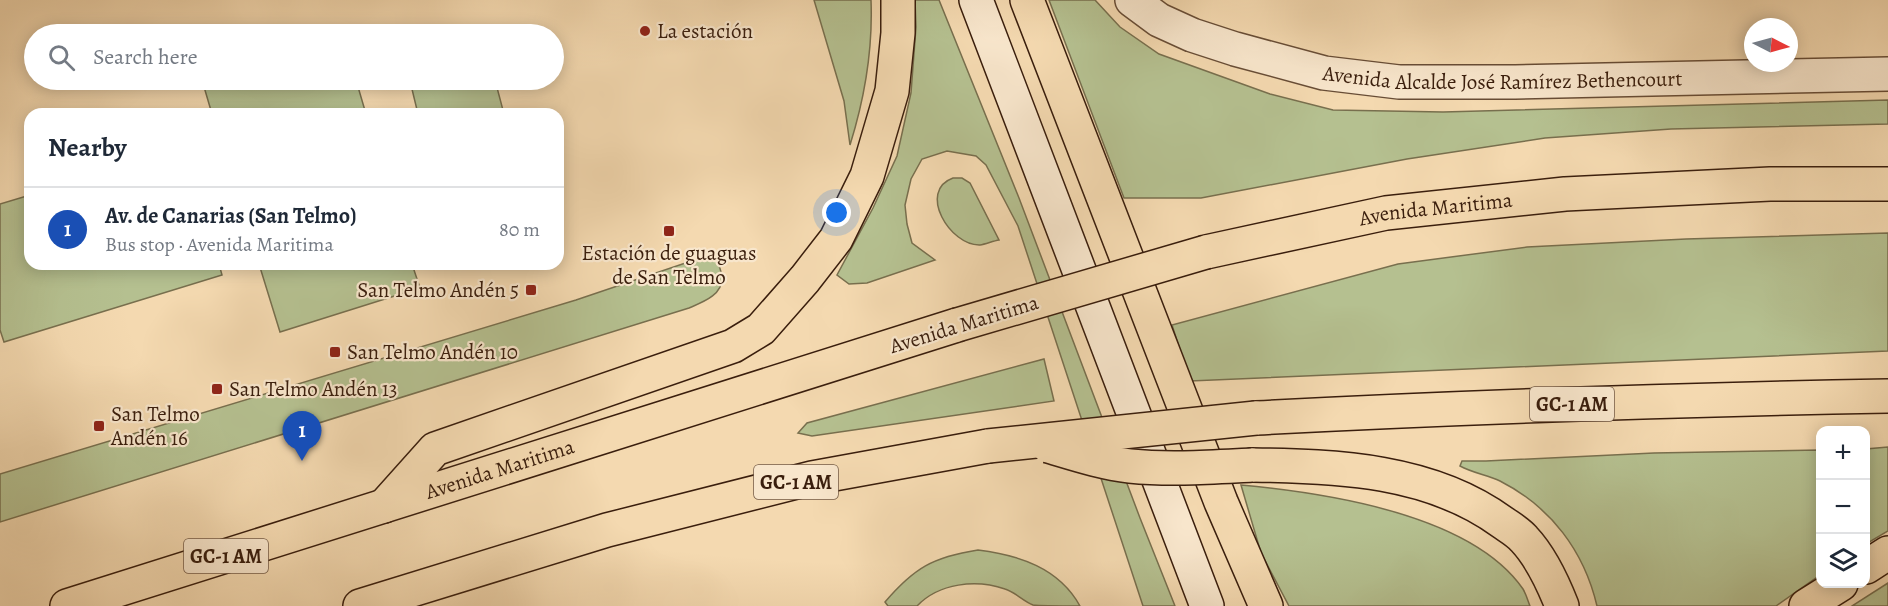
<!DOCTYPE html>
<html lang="en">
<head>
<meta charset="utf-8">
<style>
	:root { --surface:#fff; --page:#f2f2f3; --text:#1f2937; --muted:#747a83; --line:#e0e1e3; --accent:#ea580c }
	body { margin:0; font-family:Alegreya,serif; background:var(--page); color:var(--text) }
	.controls { position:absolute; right:18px; bottom:18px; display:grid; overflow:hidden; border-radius:12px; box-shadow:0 3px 15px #0003 }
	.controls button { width:54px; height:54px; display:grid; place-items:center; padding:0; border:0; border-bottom:2px solid var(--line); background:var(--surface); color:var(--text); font:30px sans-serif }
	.compass { position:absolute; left:1744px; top:18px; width:54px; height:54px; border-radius:50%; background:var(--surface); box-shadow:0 3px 15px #0003; rotate:96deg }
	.you { position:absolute; left:837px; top:213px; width:21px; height:21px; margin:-15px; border:4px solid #fff; border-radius:50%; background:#1a73e8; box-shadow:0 0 0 9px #1a73e833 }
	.badge { display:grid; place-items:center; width:39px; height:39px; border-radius:50%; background:var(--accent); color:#fff; font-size:20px; font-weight:700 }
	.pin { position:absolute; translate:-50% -50px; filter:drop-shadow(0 2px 3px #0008) }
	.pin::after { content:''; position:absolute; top:32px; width:21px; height:18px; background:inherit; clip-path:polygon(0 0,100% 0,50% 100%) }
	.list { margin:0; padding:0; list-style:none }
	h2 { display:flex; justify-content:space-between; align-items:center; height:78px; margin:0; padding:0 24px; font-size:26px }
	h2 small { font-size:20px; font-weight:400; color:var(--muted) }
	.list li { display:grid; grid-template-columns:39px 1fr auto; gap:18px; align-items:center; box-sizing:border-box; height:84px; padding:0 24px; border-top:2px solid var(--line) }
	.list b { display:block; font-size:22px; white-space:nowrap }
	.list p { margin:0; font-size:20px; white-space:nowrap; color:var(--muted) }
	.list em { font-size:20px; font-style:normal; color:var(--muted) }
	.icon { flex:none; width:33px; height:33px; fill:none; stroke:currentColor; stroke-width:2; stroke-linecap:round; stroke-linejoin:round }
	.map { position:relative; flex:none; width:1888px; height:606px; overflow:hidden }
	.search { position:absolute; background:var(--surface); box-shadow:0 3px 15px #0003; left:24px; top:24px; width:540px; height:66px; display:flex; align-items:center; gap:15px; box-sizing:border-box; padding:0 21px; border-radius:33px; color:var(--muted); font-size:22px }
	.panel { position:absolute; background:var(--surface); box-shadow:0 3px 15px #0003; left:24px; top:108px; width:540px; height:162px; border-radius:18px }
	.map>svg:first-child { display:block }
	.green { fill:#b5c090; stroke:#786f4e; stroke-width:1.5 }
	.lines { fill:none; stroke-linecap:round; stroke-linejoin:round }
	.street-casing { stroke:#684d36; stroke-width:36 }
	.secondary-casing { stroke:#3a1e0d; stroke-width:36 }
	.highway-casing { stroke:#3a1e0d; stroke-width:36 }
	.street { stroke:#f8e6cc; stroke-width:33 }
	.secondary { stroke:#f8e6cc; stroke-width:33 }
	.highway { stroke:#f4d9b0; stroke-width:33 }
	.highway-bridge-casing { stroke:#3a1e0d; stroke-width:36; stroke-linecap:butt }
	.highway-bridge { stroke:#f4d9b0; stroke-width:33 }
	.poi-dot { fill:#8f2418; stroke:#f8e6cc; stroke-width:2 }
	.labels { text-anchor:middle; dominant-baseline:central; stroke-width:4.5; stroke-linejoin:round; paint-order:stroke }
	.shield { fill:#f8e6cc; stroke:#735a46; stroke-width:1.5 }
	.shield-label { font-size:20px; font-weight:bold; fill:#3a1e0d }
	.poi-label { font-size:21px; fill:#3a1e0d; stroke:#f8e6cc; text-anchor:start }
	.street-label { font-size:21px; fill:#3a1e0d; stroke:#f8e6cc }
</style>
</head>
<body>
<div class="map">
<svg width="1888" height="606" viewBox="0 0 1888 606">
	<rect width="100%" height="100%" fill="#f4d9b0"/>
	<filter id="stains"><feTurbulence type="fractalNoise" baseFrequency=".00333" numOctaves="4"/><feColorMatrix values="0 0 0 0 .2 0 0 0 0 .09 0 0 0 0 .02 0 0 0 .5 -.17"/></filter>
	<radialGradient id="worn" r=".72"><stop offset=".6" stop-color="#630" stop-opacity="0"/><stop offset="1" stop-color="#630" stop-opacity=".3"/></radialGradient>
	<g class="green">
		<path d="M814 0H871C873 51 865 97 850 145L844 101Z"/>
		<path d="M915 0H939L1019 198 1140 518 1175 606H1143L1018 226 986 165 976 156 947 151 922 159 911 179 905 205 907 224 912 243 935 260 867 283 849 284 837 275 873 208 897 156 911 93 916 27Z"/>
		<path d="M1049 0H1095L1120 27 1159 54 1270 94 1333 110 1443 112 1888 100V124L1671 129 1545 138 1407 159 1201 198H1124Z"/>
		<path d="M202 80H356L366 114H212Z"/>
		<path d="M431 80H495L504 114H418L411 85Z"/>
		<path d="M953 178H962L970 183 999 240C993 241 986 244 980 245 950 246 917 191 953 178Z"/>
		<path d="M30 195V264H219L222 275 4 342 0 330V204Z"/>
		<path d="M1888 233V351L1190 381 1172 325 1398 264 1527 247 1686 239Z"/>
		<path d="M715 253C717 261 721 269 722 277 723 295 703 302 689 308L0 522V474L576 300Z"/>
		<path d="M259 264H412L420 288 280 332Z"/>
		<path d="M1044 359 1054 401 812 436 798 433 807 423Z"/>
		<path d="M1888 447V531L1866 544V449Z"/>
		<path d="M1820 450V575L1776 606H1597C1584 551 1551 507 1500 481 1487 475 1473 473 1460 466L1462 461H1486L1654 453Z"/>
		<path d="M1241 485C1326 493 1471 514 1523 589 1526 594 1528 601 1530 606H1289L1261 553Z"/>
		<path d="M978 550C1019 555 1059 568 1080 606 1070 606 1040 606 1033 605 1023 601 1015 592 1005 589 976 579 939 583 917 606H888L885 602C914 568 933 557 978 550Z"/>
		<path d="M1888 583V606H1852Z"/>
	</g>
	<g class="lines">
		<defs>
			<g id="street">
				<path id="s1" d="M1132 0 1159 20 1192 35 1235 49 1324 73 1399 82H1515L1888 74"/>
			</g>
			<path id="secondary" d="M976 0 1207 606"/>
			<g id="highway">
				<path d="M1027 0 1221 502 1266 606"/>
				<path id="s2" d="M1206 252 1386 213 1565 194 1770 184H1888"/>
				<path d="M1256 418C1467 407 1677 400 1888 396"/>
				<path d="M1252 465C1338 466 1431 470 1502 522 1509 527 1518 532 1524 539 1541 557 1553 583 1562 606"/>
				<path d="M384 506 435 449 733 346 761 329 805 279 836 239 867 176 892 91 898 33V0"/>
				<path d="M1866 567 1888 553"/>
				<path id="s3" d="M67 606C364 513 660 417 957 325"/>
				<path d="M360 606 607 530 812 478 988 446"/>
				<path d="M1806 606 1841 584"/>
			</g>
		</defs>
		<use href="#street" class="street-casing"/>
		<use href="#secondary" class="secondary-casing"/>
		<use href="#highway" class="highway-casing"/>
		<use href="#street" class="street"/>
		<use href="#secondary" class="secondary"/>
		<use href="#highway" class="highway"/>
		<defs>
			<g id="highway-bridge">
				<path d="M957 325 1206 252"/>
				<path d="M988 446 1256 418"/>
				<path d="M1048 446C1075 454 1102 463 1130 466 1170 470 1212 467 1252 465"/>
			</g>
		</defs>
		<use href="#highway-bridge" class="highway-bridge-casing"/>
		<use href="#highway-bridge" class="highway-bridge"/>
	</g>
	<g class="poi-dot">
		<circle cx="645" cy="31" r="6"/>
		<rect x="663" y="225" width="12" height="12" rx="3"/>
		<rect x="525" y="284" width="12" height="12" rx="3"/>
		<rect x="329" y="346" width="12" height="12" rx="3"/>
		<rect x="211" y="383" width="12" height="12" rx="3"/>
		<rect x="93" y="420" width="12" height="12" rx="3"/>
	</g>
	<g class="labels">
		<g class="shield">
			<rect x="1530" y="387" width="84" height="34" rx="4.5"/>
			<rect x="754" y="465" width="84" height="34" rx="4.5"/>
			<rect x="184" y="539" width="84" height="34" rx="4.5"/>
		</g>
		<g class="shield-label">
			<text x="1572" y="404">GC-1 AM</text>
			<text x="796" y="482">GC-1 AM</text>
			<text x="226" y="556">GC-1 AM</text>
		</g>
		<g class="poi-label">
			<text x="657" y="31">La estación</text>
			<text x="669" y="253" text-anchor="middle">Estación de guaguas<tspan x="669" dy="24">de San Telmo</tspan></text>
			<text x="519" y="290" text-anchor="end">San Telmo Andén 5</text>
			<text x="347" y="352">San Telmo Andén 10</text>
			<text x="229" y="389">San Telmo Andén 13</text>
			<text x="111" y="414">San Telmo<tspan x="111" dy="24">Andén 16</tspan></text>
		</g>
		<g class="street-label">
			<text stroke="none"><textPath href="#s1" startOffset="386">Avenida Alcalde José Ramírez Bethencourt</textPath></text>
			<text stroke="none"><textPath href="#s2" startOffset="234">Avenida Maritima</textPath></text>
			<text transform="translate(964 324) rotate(-17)">Avenida Maritima</text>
			<text stroke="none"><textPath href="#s3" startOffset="454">Avenida Maritima</textPath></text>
		</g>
	</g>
	<rect width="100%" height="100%" filter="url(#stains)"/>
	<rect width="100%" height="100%" fill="url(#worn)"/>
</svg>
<div class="controls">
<button>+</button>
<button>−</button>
<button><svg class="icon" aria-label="layers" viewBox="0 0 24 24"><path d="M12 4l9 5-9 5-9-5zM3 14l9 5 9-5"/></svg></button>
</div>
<svg class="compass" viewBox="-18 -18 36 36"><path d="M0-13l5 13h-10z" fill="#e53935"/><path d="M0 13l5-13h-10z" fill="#747a83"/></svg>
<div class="you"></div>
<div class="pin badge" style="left:302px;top:461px;background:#1a4fb4">1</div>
<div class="search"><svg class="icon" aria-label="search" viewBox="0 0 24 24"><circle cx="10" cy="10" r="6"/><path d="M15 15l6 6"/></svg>Search here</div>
<section class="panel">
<h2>Nearby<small></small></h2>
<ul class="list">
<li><span class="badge" style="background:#1a4fb4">1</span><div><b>Av. de Canarias (San Telmo)</b><p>Bus stop · Avenida Maritima</p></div><em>80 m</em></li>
</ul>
</section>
</div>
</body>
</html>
